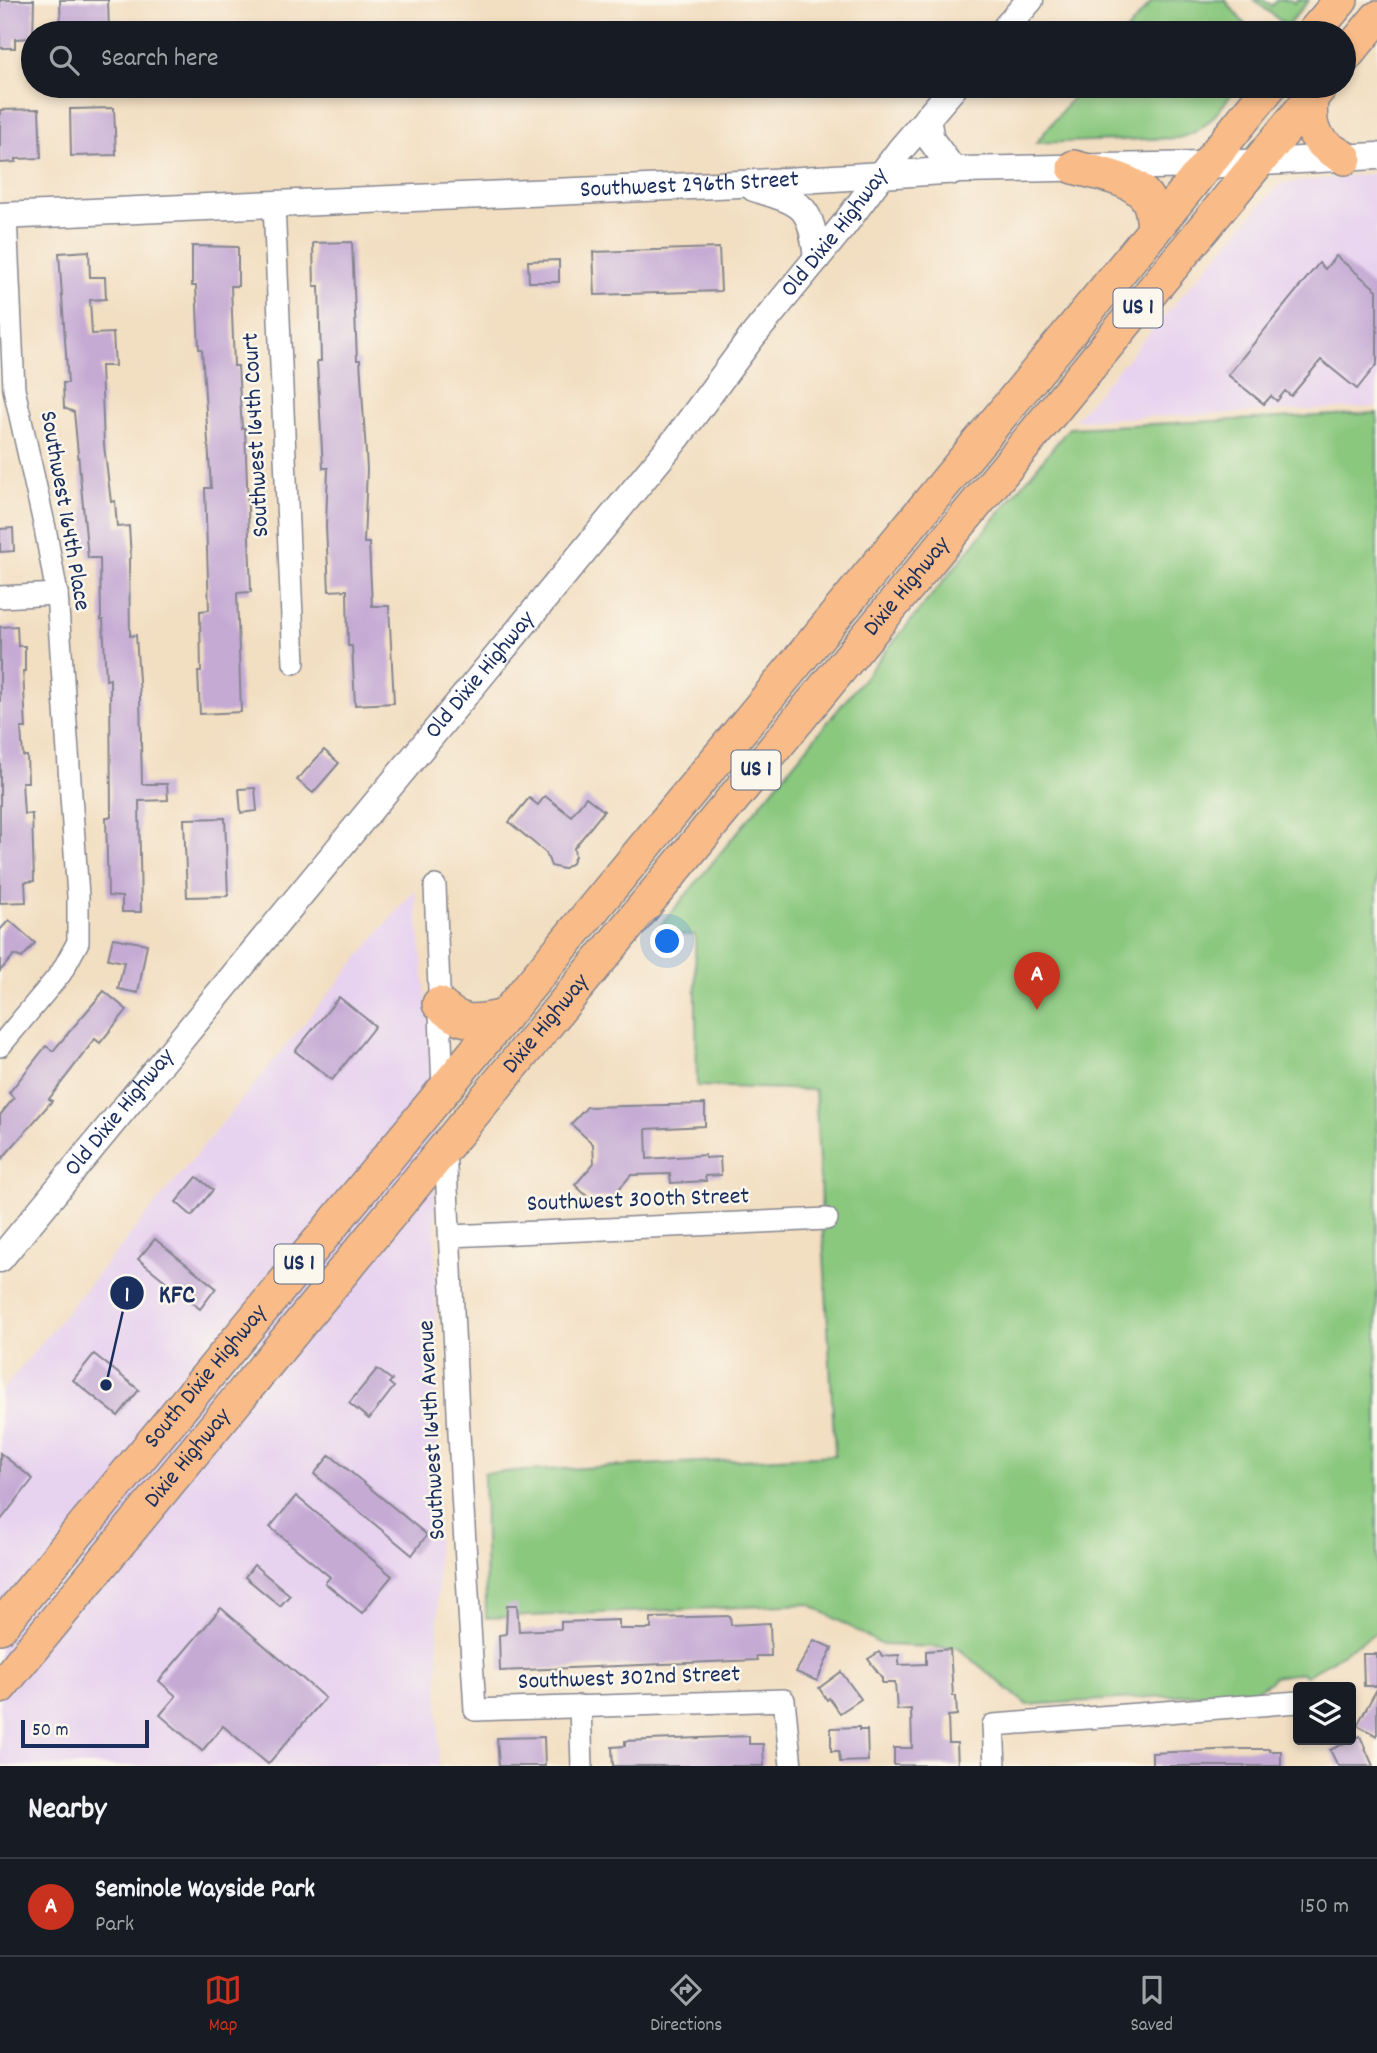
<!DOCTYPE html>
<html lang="en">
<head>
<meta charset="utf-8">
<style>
	:root { --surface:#171b24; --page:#242831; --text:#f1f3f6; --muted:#9ea1a6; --line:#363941; --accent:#c8321e }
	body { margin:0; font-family:Dekko,sans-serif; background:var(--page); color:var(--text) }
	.controls { position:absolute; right:21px; bottom:21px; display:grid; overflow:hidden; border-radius:7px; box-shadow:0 4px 10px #0003 }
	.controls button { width:63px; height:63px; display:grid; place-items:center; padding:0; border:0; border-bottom:2px solid var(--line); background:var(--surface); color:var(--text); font:35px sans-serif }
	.scale { position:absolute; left:21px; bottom:18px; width:128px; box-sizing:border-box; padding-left:7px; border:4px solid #1b2f5e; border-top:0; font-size:19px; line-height:24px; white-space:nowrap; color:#1b2f5e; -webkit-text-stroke:5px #fbf7ec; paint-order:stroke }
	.you { position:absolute; left:668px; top:942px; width:24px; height:24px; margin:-18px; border:5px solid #fff; border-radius:50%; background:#1a73e8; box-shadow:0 0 0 10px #1a73e833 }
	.badge { display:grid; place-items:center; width:46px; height:46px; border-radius:50%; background:var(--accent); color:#fff; font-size:23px; font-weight:700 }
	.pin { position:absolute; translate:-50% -58px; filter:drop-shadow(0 2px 4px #0008) }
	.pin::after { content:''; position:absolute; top:37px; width:24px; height:21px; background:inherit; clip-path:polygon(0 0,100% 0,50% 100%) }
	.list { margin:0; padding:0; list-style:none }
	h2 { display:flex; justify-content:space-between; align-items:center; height:91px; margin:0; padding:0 28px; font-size:30px }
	h2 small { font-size:23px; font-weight:400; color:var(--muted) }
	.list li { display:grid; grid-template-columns:46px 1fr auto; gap:21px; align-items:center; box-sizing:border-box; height:98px; padding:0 28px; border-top:2px solid var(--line) }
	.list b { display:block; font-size:26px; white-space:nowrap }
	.list p { margin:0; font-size:23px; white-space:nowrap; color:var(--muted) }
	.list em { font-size:23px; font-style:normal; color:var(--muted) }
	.icon { flex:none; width:38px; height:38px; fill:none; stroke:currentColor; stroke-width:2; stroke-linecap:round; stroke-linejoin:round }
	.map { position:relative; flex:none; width:1377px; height:1766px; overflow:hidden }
	.search { position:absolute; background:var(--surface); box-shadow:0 4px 10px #0003; left:21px; right:21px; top:21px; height:77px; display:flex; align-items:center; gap:18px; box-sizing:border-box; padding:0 24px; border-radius:38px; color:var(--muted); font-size:26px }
	.sheet { height:189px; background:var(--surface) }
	nav { display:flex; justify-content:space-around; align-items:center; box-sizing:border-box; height:98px; border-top:2px solid var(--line); background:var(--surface); font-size:19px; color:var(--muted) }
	nav a { display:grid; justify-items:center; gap:4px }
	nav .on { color:var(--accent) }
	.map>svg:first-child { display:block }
	.built { fill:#e7d2ef }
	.green { fill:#8ac87e; stroke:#527c6e; stroke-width:2 }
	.building { fill:#c5aad4 }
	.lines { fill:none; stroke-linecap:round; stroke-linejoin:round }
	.minor-casing { stroke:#868690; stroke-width:24 }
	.tertiary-casing { stroke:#868690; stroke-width:29 }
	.trunk-casing { stroke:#868690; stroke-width:36 }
	.minor { stroke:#fff; stroke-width:21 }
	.tertiary { stroke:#fff; stroke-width:26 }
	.trunk { stroke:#f9bc89; stroke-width:33 }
	.labels { text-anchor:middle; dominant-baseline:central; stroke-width:5; stroke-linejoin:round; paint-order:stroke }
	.shield { fill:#fbf7ec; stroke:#5e6b89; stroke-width:2 }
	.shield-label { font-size:23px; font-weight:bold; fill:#1b2f5e }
	.street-label { font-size:24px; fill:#1b2f5e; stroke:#fbf7ec }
	.leader { fill:none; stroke:#1b2f5e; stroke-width:2.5 }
	.callout-dot { fill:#1b2f5e; stroke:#fbf7ec; stroke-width:2.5 }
	.mark-label { font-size:21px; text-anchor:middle; font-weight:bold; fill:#fff }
	.callout-label { font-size:26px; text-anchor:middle; font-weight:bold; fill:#1b2f5e; stroke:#fbf7ec; stroke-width:5; stroke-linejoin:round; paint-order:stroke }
</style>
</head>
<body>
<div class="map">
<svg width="1377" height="1766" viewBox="0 0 1377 1766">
	<rect width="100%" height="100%" fill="#fbf7ec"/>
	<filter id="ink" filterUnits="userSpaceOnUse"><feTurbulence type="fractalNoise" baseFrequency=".0143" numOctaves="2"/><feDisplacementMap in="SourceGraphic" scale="14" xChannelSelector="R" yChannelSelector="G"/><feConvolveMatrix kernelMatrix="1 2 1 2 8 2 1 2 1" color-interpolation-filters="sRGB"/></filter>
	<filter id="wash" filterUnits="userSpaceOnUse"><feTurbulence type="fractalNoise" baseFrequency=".00686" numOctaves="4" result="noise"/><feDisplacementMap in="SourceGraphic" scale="28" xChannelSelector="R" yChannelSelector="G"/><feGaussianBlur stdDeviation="1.57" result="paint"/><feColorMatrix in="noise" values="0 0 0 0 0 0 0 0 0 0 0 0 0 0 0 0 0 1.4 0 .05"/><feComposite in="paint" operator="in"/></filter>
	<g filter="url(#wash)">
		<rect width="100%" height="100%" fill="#f2dec1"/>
		<g class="built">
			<path d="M1377 173V407L1074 420 1279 184Z"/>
			<path d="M415 889 434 1078 439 1766H0V1393Z"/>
		</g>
		<g class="green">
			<path d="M1153 0H1225L1252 33H1125Z"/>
			<path d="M1254 0H1264L1272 6 1277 0H1290L1294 3 1297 0H1309L1287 26Z"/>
			<path d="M1082 86H1238C1220 108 1208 132 1178 138L1036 143Z"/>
			<path d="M1377 413V1632L1306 1676 1301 1673 1273 1677 1270 1682 1257 1690 1027 1705 958 1648 882 1645 809 1604 486 1618 484 1473 835 1455 815 1090 697 1086 695 935H653L1069 428Z"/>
		</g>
		<g id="blocks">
			<g class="building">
				<path d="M0 0H34L33 38 15 39V48H0Z"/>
				<path d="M60 0H108L109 33H61Z"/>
				<path d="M114 108 116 155 71 156 70 109Z"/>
				<path d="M39 109 41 158 16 159V162L0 163V110Z"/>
				<path d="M352 242 357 360H360L367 469 364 543H369L372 606H389L394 703 355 705 352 646H348L347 590 329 591 326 526 328 468H323L317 361H321L319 286H314L313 243Z"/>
				<path d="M192 246 238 247V286H231L234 366H238L242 429 245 428 251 592 237 593 241 712 200 714 198 672H201L200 611 209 610 205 488H211L202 349H199L196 286H192Z"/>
				<path d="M719 248 721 291 595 295 593 252Z"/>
				<path d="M89 251 90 277H105L106 299 90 300 92 334 113 333 115 366H101L104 445 111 502 115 501 117 527 129 526 131 558 129 559 130 636 136 635 140 696 142 784H167L168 800 139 801 141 912H122V897L108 896 106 817H111L110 679 106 680 103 620H101L100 558H88L74 412 64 408 63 383H68L59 253Z"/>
				<path d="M1336 256 1377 290V364L1357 389 1321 360 1291 396 1285 391 1277 401 1271 396 1264 404 1228 375 1319 263 1325 269Z"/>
				<path d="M559 260V282H529L528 261Z"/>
				<path d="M13 528 14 551 0 552V529Z"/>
				<path d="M17 626 18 646H25V671H23L26 728H21L23 756H27L28 782H22L24 814H32L34 881 25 882 26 902 0 903V627Z"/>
				<path d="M324 750 339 763 313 793 297 780Z"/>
				<path d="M255 788 257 811 241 813 239 789Z"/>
				<path d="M545 796 571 816 586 797 604 811 574 848 575 856 572 863 563 869 551 866 546 853 509 822 529 798 538 805Z"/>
				<path d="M225 818 228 896 187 897 184 819Z"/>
				<path d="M9 920 35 943 22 958 14 955 0 971V930Z"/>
				<path d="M113 938 147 944 138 993 118 989 124 962 108 959Z"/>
				<path d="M104 991 127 1010 100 1043 95 1039 49 1099 52 1101 0 1161V1115L14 1098 9 1093 46 1046 53 1051Z"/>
				<path d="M339 997 375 1026 332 1080 295 1051Z"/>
				<path d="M705 1104V1126L646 1129 647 1159 705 1155V1158L720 1157 721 1175 705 1176 706 1181 671 1183 670 1174 631 1175 613 1196 590 1199 575 1185 594 1163 593 1144 571 1124 587 1107Z"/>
				<path d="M197 1177 213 1190 192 1216 176 1202Z"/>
				<path d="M155 1239 216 1288 200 1309 138 1259Z"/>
				<path d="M94 1354 139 1390 118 1416 73 1380Z"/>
				<path d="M377 1369 392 1380 389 1383 394 1387 369 1419 349 1403Z"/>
				<path d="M0 1453 33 1479 0 1521Z"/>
				<path d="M330 1455 427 1535 412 1555 314 1474Z"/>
				<path d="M296 1496 392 1576 362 1613 325 1583 330 1577 270 1527Z"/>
				<path d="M254 1565 290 1595 280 1606 245 1577Z"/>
				<path d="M507 1605H517L519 1631 561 1629V1622L619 1620V1629H651V1618L730 1616 731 1625 770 1623 771 1656H756L757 1660 500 1671 499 1635 506 1634Z"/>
				<path d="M221 1608 325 1698 268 1764 223 1726 202 1751 160 1715 176 1696 159 1681Z"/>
				<path d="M814 1640 832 1648 817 1681 796 1672Z"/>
				<path d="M950 1649 953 1696H956L957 1715 948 1716 949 1743H957L958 1766 894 1765V1748H912L911 1709 897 1710 895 1683H882V1678L868 1659 879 1652 882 1656 899 1655V1665L926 1664V1651Z"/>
				<path d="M1363 1654H1377V1686H1364Z"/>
				<path d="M841 1672 861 1699 840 1713 829 1698 827 1700 819 1688Z"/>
				<path d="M1377 1689V1736L1357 1725Z"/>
				<path d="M859 1727V1730H867L868 1761 840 1762 839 1751H831V1728Z"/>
				<path d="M749 1736V1744H763L764 1766H613L612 1747 625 1746V1741Z"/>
				<path d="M1360 1736 1373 1766H1338L1330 1750Z"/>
				<path d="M544 1737 545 1766H499L497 1738Z"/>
				<path d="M1238 1749H1270V1751H1281V1766H1152V1753Z"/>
			</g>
		</g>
	</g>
	<g filter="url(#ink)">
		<use href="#blocks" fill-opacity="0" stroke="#868690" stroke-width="2"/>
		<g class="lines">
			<defs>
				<g id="minor">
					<path d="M274 204 294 663"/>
					<path d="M0 597 57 594"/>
					<path d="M435 886 443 1090"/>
					<path d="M0 1046 61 973 78 942V896L57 594 45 528 14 389 6 216"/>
					<path d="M445 1148 462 1493 475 1710 784 1700 791 1766"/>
					<path d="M450 1236 827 1219"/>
					<path d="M580 1706 582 1766"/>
					<path d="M995 1766 993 1725 1298 1702"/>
				</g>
				<g id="tertiary">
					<path d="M1001 33 1030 0"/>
					<path d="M927 118 931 140 954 171"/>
					<path d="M754 188C804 204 810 203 817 258"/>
					<path id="s1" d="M0 216 739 184 960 170 1204 165 1377 156"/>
					<path id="s2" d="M0 1259 677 438 752 337 844 225 900 150 955 86"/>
				</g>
				<g id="trunk">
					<path d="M1313 33 1341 0"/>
					<path d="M1344 58 1377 18"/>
					<path d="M1311 98C1308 134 1315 141 1345 158"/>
					<path d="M1074 167C1097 174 1138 178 1149 202 1153 211 1153 221 1154 230"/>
					<path d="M439 1004C463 1026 474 1022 505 1016"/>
					<path id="s3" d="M0 1627 1154 230 1270 86"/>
					<path id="s4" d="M0 1687 1321 86"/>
				</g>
			</defs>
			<use href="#minor" class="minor-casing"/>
			<use href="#tertiary" class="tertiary-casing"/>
			<use href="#trunk" class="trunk-casing"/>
			<use href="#minor" class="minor"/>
			<use href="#tertiary" class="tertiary"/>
			<use href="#trunk" class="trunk"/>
		</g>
	</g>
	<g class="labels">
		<g class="shield">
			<rect x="1113.5" y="288.5" width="49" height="39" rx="5"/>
			<rect x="731.5" y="750.5" width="49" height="39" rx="5"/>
			<rect x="274.5" y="1244.5" width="49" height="39" rx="5"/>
		</g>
		<g class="shield-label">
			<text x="1138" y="308">US 1</text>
			<text x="756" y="770">US 1</text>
			<text x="299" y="1264">US 1</text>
		</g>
		<g class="street-label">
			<text stroke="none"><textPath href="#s1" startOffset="690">Southwest 296th Street</textPath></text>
			<text stroke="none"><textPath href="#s2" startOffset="1323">Old Dixie Highway</textPath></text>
			<text transform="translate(257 435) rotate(-93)">Southwest 164th Court</text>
			<text transform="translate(64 511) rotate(80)">Southwest 164th Place</text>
			<text stroke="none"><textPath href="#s4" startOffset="1426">Dixie Highway</textPath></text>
			<text stroke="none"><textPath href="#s2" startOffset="756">Old Dixie Highway</textPath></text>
			<text stroke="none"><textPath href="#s4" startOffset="859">Dixie Highway</textPath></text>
			<text stroke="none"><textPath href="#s2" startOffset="189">Old Dixie Highway</textPath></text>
			<text transform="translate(638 1201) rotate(-2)">Southwest 300th Street</text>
			<text stroke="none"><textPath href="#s3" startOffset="324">South Dixie Highway</textPath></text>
			<text transform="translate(433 1430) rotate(-93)">Southwest 164th Avenue</text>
			<text stroke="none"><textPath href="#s4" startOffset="296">Dixie Highway</textPath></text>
			<text transform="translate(629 1679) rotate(-2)">Southwest 302nd Street</text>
		</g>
	</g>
	<path class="leader" d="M106 1385L127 1293"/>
	<g class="callout-dot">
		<circle cx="106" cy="1385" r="7"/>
		<circle cx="127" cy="1293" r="18"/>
	</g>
	<g class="mark-label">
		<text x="127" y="1301">1</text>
	</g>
	<g class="callout-label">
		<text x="177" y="1302">KFC</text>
	</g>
</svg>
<div class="controls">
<button><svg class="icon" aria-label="layers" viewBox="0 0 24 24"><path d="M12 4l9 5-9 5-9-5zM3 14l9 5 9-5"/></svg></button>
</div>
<div class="scale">50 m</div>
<div class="you"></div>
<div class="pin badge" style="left:1037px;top:1010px">A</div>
<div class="search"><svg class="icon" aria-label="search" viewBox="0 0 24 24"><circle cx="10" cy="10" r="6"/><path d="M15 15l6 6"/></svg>Search here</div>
</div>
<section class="sheet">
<h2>Nearby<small></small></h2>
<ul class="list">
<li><span class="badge">A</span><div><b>Seminole Wayside Park</b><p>Park</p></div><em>150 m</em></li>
</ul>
</section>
<nav>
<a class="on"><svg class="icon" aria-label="map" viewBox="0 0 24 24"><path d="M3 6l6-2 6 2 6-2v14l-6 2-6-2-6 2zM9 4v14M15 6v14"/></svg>Map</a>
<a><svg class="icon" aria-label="directions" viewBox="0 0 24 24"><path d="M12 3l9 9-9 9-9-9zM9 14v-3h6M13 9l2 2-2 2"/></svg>Directions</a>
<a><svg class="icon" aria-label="saved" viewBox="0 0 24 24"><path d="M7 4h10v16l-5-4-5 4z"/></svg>Saved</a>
</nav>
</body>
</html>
